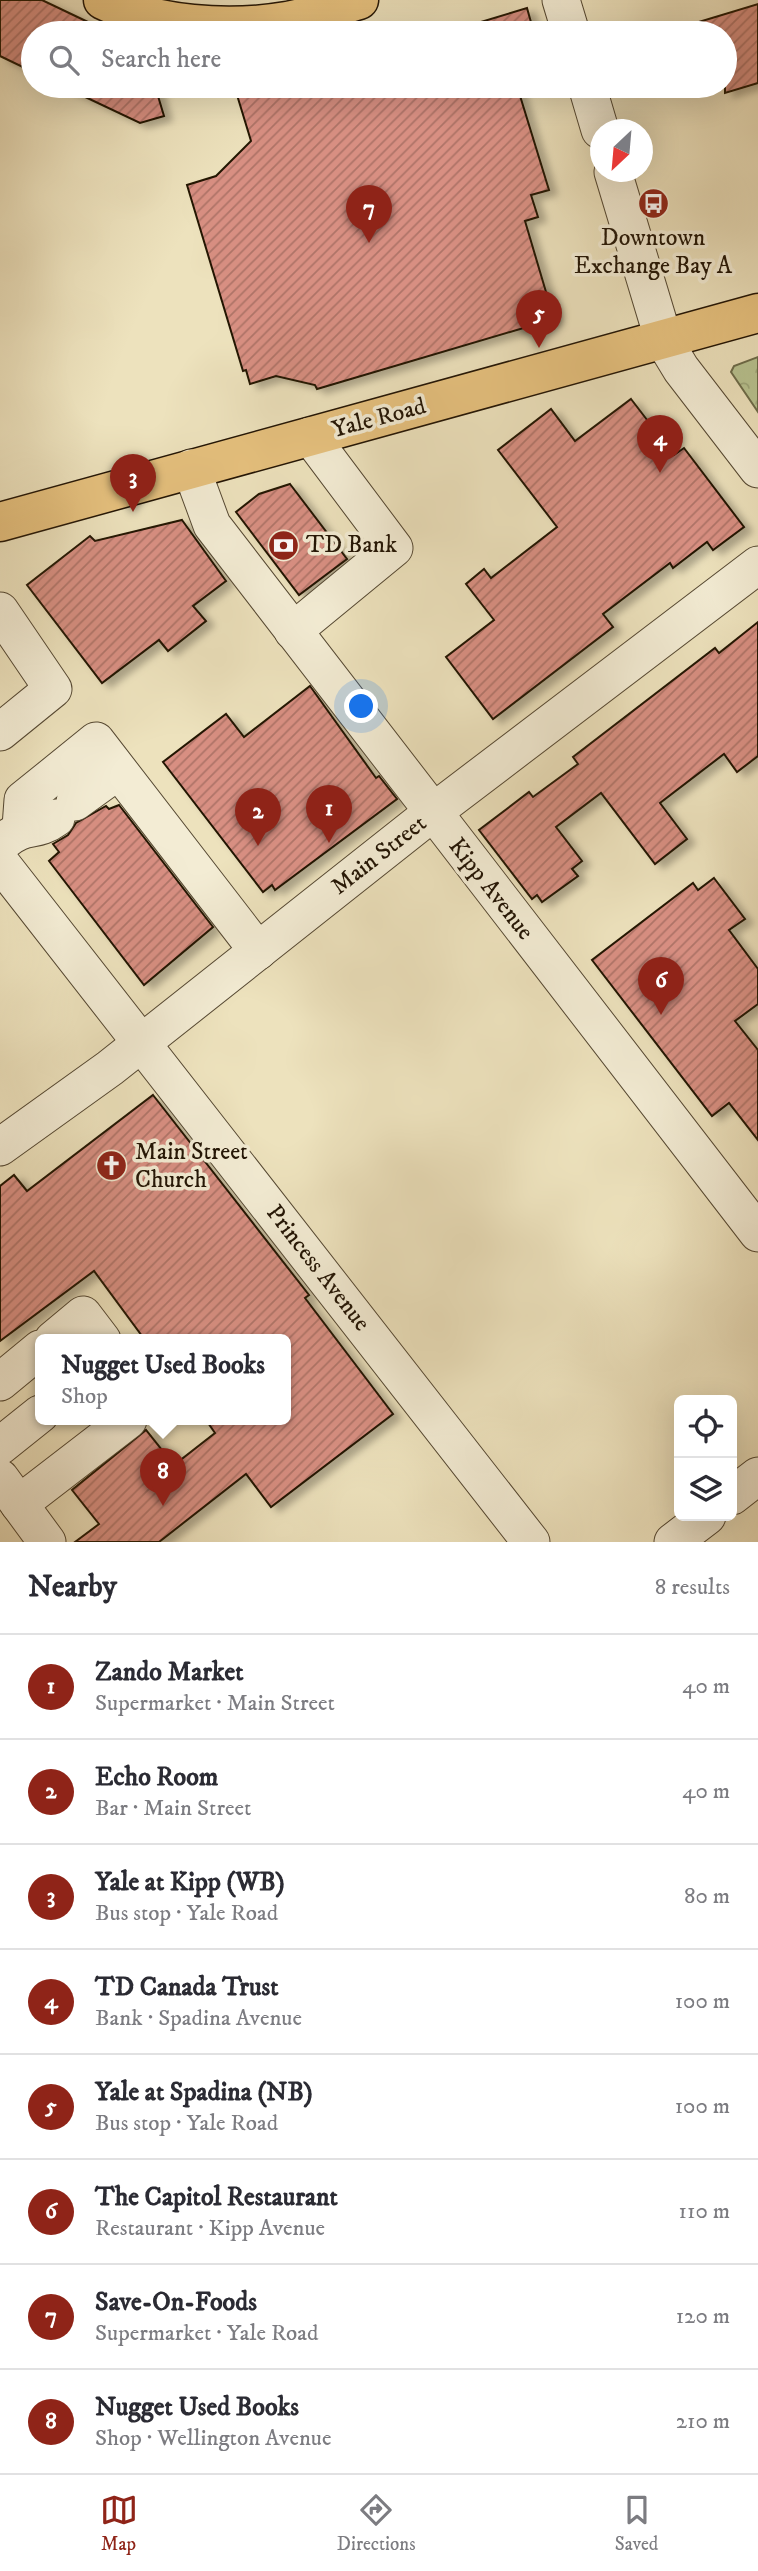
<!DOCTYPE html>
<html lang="en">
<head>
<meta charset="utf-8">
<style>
	:root { --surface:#fff; --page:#f7f7f7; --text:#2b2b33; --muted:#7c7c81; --line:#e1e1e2; --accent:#8f2418 }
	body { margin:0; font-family:"IM FELL DW Pica",serif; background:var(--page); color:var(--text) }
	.controls { position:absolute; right:21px; bottom:21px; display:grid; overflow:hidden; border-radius:10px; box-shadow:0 7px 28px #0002 }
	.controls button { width:63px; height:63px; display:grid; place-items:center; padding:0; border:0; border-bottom:2px solid var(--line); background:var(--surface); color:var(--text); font:35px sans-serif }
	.compass { position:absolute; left:590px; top:119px; width:63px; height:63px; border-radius:50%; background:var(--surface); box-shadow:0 7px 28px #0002; rotate:206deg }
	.you { position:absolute; left:362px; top:707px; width:24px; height:24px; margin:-18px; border:5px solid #fff; border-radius:50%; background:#1a73e8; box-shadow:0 0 0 10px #1a73e833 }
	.badge { display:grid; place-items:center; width:46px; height:46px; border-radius:50%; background:var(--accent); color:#fff; font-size:23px; font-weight:700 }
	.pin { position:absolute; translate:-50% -58px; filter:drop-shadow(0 2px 4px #0008) }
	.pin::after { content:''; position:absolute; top:37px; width:24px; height:21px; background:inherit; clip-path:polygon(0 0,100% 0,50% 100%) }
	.popup { position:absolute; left:35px; top:1334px; width:256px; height:91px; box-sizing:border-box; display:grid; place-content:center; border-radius:10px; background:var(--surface); filter:drop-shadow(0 2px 5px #0005); font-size:23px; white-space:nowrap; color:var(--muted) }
	.popup b { font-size:26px; color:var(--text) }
	.popup::after { content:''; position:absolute; left:50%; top:100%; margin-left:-14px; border:14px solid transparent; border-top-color:var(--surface) }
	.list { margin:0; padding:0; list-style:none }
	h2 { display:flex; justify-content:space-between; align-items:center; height:91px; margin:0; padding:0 28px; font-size:30px }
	h2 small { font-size:23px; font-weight:400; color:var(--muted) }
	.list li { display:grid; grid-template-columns:46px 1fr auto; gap:21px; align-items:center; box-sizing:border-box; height:105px; padding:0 28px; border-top:2px solid var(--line) }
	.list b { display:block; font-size:26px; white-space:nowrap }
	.list p { margin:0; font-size:23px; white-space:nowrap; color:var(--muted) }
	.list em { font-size:23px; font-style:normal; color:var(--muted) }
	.icon { flex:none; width:38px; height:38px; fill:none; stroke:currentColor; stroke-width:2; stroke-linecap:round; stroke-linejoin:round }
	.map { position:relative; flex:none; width:758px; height:1542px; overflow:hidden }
	.search { position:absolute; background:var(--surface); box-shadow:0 7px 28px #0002; left:21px; right:21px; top:21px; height:77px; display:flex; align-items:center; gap:18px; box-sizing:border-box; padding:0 24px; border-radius:38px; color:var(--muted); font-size:26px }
	.sheet { height:931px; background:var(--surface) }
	nav { display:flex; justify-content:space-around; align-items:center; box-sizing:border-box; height:98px; border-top:2px solid var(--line); background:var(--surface); font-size:19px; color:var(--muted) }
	nav a { display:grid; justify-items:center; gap:4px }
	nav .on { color:var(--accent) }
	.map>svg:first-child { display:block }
	.park { fill:url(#park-crowns); stroke:#6d6c4a; stroke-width:2 }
	.building { fill:url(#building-hatch); stroke:#221404; stroke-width:2; filter:url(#shadow) }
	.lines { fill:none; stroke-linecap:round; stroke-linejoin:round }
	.minor-casing { stroke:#554832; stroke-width:39 }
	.major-casing { stroke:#221404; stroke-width:41 }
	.minor { stroke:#f3ecd4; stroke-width:37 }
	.major { stroke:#e6c17e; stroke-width:38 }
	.labels { text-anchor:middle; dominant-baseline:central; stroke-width:7; stroke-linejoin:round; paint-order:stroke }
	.poi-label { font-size:24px; fill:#221404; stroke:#f3ecd4; text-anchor:start }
	.street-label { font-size:24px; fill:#221404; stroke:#f3ecd4 }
</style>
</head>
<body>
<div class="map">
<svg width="758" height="1542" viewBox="0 0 758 1542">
	<defs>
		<pattern id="park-crowns" width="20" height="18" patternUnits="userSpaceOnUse" patternTransform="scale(1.75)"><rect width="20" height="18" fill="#b8c391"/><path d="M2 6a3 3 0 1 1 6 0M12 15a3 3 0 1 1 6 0" fill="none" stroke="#9ea77b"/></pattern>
		<pattern id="building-hatch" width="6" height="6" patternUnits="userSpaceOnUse" patternTransform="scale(1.75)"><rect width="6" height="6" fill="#d88f82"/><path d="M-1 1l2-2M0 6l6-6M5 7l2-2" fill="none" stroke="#af7468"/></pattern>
		<filter id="shadow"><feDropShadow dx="8" dy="4.5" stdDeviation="3.5" flood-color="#0004"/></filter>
	</defs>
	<rect width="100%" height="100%" fill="#ede2bd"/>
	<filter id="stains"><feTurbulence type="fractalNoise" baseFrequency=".00286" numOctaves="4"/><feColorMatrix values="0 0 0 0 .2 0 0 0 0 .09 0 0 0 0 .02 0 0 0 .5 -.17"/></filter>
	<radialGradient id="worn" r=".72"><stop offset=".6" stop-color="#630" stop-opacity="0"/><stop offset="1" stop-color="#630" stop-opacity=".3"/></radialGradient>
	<path class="park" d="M758 357V412L731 372 734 366Z"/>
	<g class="building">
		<path d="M0 0H42L111 33H33V72L0 56Z"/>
		<path d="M758 4V83L725 93V33H680L679 28Z"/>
		<path d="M527 8 534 33H462L461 28Z"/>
		<path d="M62 86H155L164 116 140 123Z"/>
		<path d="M268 86H517L549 190 531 195 538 217 525 221 554 319 317 389 315 385 276 376 250 384 246 370 243 371 187 185 216 176 251 141 237 95Z"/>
		<path d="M631 399 674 455 684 448 744 527 713 550 707 542 673 568 670 563 603 614 613 627 493 719 446 657 494 620 466 584 484 569 491 578 557 527 498 450 551 409 575 441Z"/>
		<path d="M290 484 347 559 299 595 236 512 259 494Z"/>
		<path d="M182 520 226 581 193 606 206 621 168 651 159 640 102 683 27 585 90 536 95 541Z"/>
		<path d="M758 622V756L737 772 724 754 660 803 687 839 655 864 601 793 556 827 582 861 572 869 578 876 542 902 537 895 532 899 479 830 529 792 533 797 578 764 573 757 715 648 719 653Z"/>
		<path d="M310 686 376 778 379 776 397 799 275 890 272 885 263 892 163 762 226 714 244 737Z"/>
		<path d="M119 805 213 927 144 985 49 861 59 852 53 844 68 835 76 823 106 806 109 809Z"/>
		<path d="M714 878 745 919 729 930 758 969V1004L735 1021 758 1050V1140L729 1103 712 1116 592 960 693 883 698 890Z"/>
		<path d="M153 1095 309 1295 305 1298 393 1414 271 1507 246 1474 159 1542H75L99 1524 72 1490 146 1430 174 1465 215 1433 206 1420H285V1340H145L94 1271 0 1341V1186L14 1175 27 1191Z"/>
	</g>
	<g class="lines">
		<defs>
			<g id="minor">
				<path d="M561 0 571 33"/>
				<path d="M587 86 600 130"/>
				<path d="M613 172 664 341 681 369 758 469"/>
				<path d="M191 468 212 525 758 1233"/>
				<path d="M0 611 53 689 0 732"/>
				<path d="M293 631 394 548 310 436"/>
				<path d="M75 802 118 771"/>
				<path d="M21 827 23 800 96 741 258 951"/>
				<path d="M4 841C27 822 34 834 56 818"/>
				<path d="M0 862 531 1542"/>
				<path d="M0 1147 110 1068 432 813 758 565"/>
				<path d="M53 1340 83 1315 102 1340"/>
				<path d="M0 1382 40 1349"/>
				<path d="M0 1446 40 1414"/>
				<path d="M0 1478 47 1542"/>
				<path d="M732 1496 758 1476"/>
				<path d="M19 1504 128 1420"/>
				<path d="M673 1542 707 1516"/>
			</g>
			<g id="major">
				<path d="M103 0C156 26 228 31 287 21 311 17 335 7 359 0"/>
				<path d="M0 522 758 313"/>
			</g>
		</defs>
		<use href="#minor" class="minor-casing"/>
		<use href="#major" class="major-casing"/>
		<use href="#minor" class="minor"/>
		<use href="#major" class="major"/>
	</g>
	<defs>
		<symbol id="bus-disc" viewBox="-11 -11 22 22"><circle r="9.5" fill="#8f2418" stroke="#f3ecd4"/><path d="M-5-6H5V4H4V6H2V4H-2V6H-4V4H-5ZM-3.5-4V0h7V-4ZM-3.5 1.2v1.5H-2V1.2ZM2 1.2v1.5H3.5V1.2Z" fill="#fff"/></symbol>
		<symbol id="bank-disc" viewBox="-11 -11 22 22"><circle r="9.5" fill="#8f2418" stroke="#f3ecd4"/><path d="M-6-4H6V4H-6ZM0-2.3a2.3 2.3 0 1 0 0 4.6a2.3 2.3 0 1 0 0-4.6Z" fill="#fff"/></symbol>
		<symbol id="church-disc" viewBox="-11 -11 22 22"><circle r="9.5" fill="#8f2418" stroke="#f3ecd4"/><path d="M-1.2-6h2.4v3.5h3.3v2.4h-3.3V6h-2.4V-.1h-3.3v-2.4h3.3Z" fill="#fff"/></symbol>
	</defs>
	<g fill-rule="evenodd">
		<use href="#bus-disc" x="636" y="186" width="35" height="35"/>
		<use href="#bank-disc" x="266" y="528" width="35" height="35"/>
		<use href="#church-disc" x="94" y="1148" width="35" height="35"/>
	</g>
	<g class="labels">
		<g class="poi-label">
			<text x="653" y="238" text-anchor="middle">Downtown<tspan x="653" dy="28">Exchange Bay A</tspan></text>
			<text x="306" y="545">TD Bank</text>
			<text x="135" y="1152">Main Street<tspan x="135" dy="28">Church</tspan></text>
		</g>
		<g class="street-label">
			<text transform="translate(379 418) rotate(-15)">Yale Road</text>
			<text transform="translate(379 855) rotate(-38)">Main Street</text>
			<text transform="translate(491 889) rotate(52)">Kipp Avenue</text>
			<text transform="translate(318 1268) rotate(52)">Princess Avenue</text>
		</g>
	</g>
	<rect width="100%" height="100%" filter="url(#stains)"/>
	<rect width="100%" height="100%" fill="url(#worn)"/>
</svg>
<div class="controls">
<button><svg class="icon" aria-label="locate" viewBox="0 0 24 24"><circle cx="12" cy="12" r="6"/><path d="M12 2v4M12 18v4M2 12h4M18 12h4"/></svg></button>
<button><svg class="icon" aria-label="layers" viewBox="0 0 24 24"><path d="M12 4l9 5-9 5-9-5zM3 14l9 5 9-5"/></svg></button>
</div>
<svg class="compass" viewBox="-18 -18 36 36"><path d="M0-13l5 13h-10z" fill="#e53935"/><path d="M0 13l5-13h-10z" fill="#7c7c81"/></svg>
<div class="you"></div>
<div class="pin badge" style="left:329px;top:843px">1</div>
<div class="pin badge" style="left:258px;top:846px">2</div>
<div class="pin badge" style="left:133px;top:512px">3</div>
<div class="pin badge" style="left:660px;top:473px">4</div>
<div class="pin badge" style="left:539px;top:348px">5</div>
<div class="pin badge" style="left:661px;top:1015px">6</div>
<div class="pin badge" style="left:369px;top:243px">7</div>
<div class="pin badge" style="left:163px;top:1506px">8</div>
<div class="popup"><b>Nugget Used Books</b>Shop</div>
<div class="search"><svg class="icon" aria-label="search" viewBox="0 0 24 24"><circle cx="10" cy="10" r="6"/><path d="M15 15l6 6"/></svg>Search here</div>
</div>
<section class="sheet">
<h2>Nearby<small>8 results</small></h2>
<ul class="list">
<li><span class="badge">1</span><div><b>Zando Market</b><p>Supermarket · Main Street</p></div><em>40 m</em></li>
<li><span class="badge">2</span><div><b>Echo Room</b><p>Bar · Main Street</p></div><em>40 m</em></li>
<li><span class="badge">3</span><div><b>Yale at Kipp (WB)</b><p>Bus stop · Yale Road</p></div><em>80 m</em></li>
<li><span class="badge">4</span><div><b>TD Canada Trust</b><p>Bank · Spadina Avenue</p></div><em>100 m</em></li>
<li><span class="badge">5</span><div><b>Yale at Spadina (NB)</b><p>Bus stop · Yale Road</p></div><em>100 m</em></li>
<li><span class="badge">6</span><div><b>The Capitol Restaurant</b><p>Restaurant · Kipp Avenue</p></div><em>110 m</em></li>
<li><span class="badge">7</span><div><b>Save-On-Foods</b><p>Supermarket · Yale Road</p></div><em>120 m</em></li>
<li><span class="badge">8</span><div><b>Nugget Used Books</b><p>Shop · Wellington Avenue</p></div><em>210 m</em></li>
</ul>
</section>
<nav>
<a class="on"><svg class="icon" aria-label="map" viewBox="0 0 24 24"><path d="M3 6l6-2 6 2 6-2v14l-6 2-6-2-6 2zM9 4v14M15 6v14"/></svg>Map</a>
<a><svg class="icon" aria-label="directions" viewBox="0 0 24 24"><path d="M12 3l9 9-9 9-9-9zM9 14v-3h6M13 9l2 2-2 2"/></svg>Directions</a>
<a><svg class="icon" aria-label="saved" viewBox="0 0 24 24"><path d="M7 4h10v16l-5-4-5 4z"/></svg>Saved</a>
</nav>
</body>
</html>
